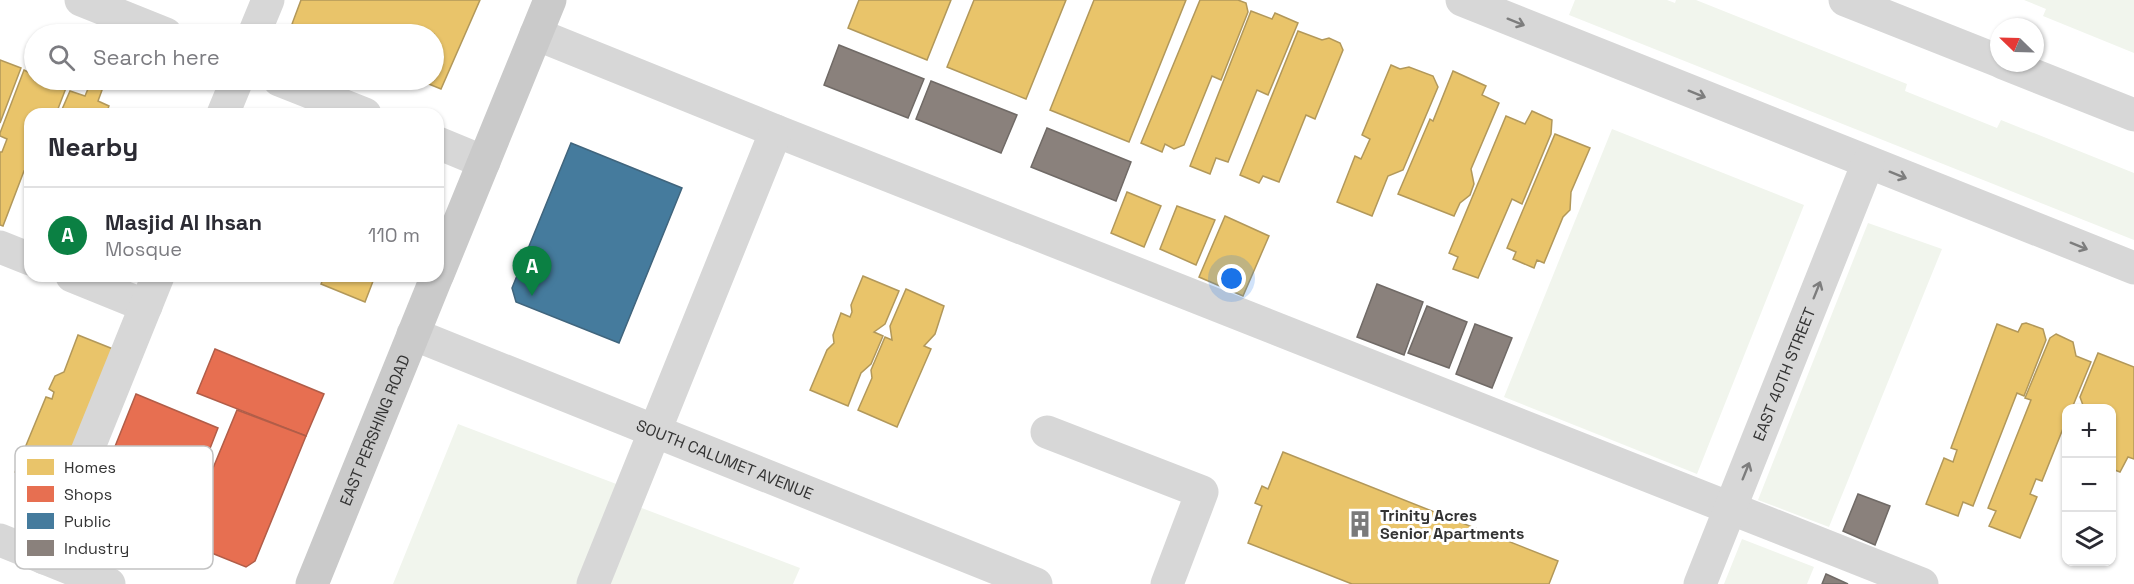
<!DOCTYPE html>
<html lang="en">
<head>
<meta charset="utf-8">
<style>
	:root { --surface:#fff; --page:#f2f2f3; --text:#2b2b33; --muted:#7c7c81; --line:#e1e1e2; --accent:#0b8043 }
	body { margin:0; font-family:"Space Grotesk",sans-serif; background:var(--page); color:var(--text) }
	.controls { position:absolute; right:18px; bottom:18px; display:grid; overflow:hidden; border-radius:12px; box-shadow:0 2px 4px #0004 }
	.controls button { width:54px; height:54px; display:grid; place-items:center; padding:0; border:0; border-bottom:2px solid var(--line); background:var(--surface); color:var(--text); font:30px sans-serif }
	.compass { position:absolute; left:1990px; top:18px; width:54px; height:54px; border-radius:50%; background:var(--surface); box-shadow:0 2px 4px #0004; rotate:293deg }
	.you { position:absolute; left:1232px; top:279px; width:21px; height:21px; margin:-15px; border:4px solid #fff; border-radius:50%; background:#1a73e8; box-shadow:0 0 0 9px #1a73e833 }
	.badge { display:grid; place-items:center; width:39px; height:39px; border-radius:50%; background:var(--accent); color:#fff; font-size:20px; font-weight:700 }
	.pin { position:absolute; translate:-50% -50px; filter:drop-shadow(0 2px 3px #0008) }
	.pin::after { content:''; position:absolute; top:32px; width:21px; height:18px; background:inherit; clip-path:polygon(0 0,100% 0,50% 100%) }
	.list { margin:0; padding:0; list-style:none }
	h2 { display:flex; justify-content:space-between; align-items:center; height:78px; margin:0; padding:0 24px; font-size:26px }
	h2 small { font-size:20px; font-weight:400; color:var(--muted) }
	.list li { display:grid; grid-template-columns:39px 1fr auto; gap:18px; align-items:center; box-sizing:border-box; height:96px; padding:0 24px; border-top:2px solid var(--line) }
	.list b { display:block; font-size:22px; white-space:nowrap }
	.list p { margin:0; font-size:20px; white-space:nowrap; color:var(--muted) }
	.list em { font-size:20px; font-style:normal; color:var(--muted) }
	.icon { flex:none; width:33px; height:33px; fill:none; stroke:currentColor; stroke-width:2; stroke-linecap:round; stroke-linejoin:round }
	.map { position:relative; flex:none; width:2134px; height:584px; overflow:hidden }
	.search { position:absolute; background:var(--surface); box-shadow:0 2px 4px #0004; left:24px; top:24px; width:420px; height:66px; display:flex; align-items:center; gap:15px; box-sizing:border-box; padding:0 21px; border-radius:33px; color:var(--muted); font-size:22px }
	.panel { position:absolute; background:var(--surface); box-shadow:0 2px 4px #0004; left:24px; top:108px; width:420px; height:174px; border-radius:18px }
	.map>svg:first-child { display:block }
	.green { fill:#f1f5ed }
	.homes { fill:#e9c46a; stroke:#b2985a; stroke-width:1.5 }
	.shops { fill:#e76f51; stroke:#b15d48; stroke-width:1.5 }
	.public { fill:#457b9d; stroke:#40657d; stroke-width:1.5 }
	.industry { fill:#8a817c; stroke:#706a66; stroke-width:1.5 }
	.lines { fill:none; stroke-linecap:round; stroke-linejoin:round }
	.minor { stroke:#d7d7d7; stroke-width:33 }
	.major { stroke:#cacaca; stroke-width:33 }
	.oneway { stroke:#7d7d7d }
	.labels { text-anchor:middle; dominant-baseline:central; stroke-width:6; stroke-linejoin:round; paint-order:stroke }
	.street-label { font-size:16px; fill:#333; stroke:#fff }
	.poi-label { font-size:16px; font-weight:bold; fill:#333; stroke:#fff; text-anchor:start }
	.key { fill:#fff; stroke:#c2c2c2; stroke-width:1.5 }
	.key-label { font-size:16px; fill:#333 }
</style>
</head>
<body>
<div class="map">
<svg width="2134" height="584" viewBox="0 0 2134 584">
	<rect width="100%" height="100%" fill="#fff"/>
	<g class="green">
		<path d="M1575 0H1667L1675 3 1676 0H1696L1907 84 1905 91 1997 128 2001 120 2134 173V240L1569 15Z"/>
		<path d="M2024 0H2134V53L2043 16 2046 9Z"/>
		<path d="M1612 129 1804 205 1697 474 1504 397Z"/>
		<path d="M1868 223 1942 249 1829 527 1758 500Z"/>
		<path d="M458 424 619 485 578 584H393Z"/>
		<path d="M639 507 800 568 793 584H608Z"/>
		<path d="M1742 539 1814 567 1807 584H1724Z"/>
	</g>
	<g class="homes">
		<path d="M301 0H480L441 89 419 80H434V34H315L292 24Z"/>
		<path d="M859 0H951L927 60 848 28Z"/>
		<path d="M974 0H1066L1026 99 947 67Z"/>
		<path d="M1094 0H1186L1129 142 1050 110Z"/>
		<path d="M1200 0H1238L1246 3 1248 12 1221 80 1212 76 1184 145 1174 149 1165 144 1162 152 1141 143Z"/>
		<path d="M1251 11 1272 19 1275 13 1298 23 1268 95 1257 90 1228 162 1216 158 1210 174 1190 166Z"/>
		<path d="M1298 31 1322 40 1329 38 1340 43 1343 50 1315 119 1306 115 1279 182 1263 176 1259 183 1240 175Z"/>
		<path d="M0 60 21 68 0 123Z"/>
		<path d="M1391 65 1400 69 1409 67 1433 76 1438 87 1403 170 1388 176 1372 216 1337 202 1355 156 1361 159 1370 139 1362 135Z"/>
		<path d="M24 70 34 75V80H57L55 84 66 88 56 114H30V174L24 171 3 226 0 225V152H2L7 139 0 136V133Z"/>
		<path d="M1453 71 1486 86 1482 95 1499 103 1471 169 1474 184 1470 195 1460 203 1454 216 1398 194 1430 119 1433 121Z"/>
		<path d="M90 84 102 90 98 101 109 106 106 114H60L70 91 85 96Z"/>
		<path d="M1532 111 1552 120 1551 134 1522 204 1512 199 1478 278 1453 269 1458 257 1449 253 1506 116 1525 124Z"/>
		<path d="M1555 134 1590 148 1571 192 1570 210 1563 217 1544 263 1537 260 1534 268 1513 259 1516 252 1507 248Z"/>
		<path d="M1127 192 1161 206 1144 247 1111 233Z"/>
		<path d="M1177 206 1215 220 1196 265 1160 249Z"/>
		<path d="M1225 216 1269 236 1243 296 1199 277Z"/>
		<path d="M324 276H375L365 302 321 284Z"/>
		<path d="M863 276 899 291 885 324 874 332 883 336 871 364 861 373 848 406 810 390 827 350 834 343 833 335 841 313 850 317 852 312 851 305Z"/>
		<path d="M906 289 944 306 935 334 924 346 931 349 897 427 858 410 872 378 871 370 885 337 892 340 890 326Z"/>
		<path d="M2026 323 2043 329 2046 340 2024 396 2017 393 1973 506 1963 502 1958 516 1926 504 1944 458 1953 462 1957 450 1951 448 1997 324 2018 332 2022 324Z"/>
		<path d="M2056 334 2073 342 2076 356 2091 362 2072 408H2066V421L2042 481 2036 479 2030 494 2037 497 2020 538 1989 526 1996 511 1988 508 2031 400 2025 398 2050 338Z"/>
		<path d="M78 335 113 349 58 489 15 472 46 397 52 399 54 392 49 389 55 376 64 372Z"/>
		<path d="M2098 353 2134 367V459L2128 457 2120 472 2112 469V408H2084L2080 397Z"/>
		<path d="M1283 452 1558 561 1549 584H1352L1248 543 1262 506 1255 503 1262 486 1268 489Z"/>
	</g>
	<g class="shops">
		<path d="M215 349 324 394 306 436 197 393Z"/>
		<path d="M136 394 218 428 182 520 186 522 177 539 92 504Z"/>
		<path d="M237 410 306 436 255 561 246 567 177 539 186 522 190 524Z"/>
	</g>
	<path class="public" d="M571 143 682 188 619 343 516 302 512 288Z"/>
	<g class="industry">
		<path d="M839 45 924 79 908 118 824 85Z"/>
		<path d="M931 81 1017 115 1001 153 916 119Z"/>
		<path d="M1047 128 1131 162 1116 201 1031 167Z"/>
		<path d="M1377 284 1423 302 1404 355 1357 337Z"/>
		<path d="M1427 306 1467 322 1449 368 1408 353Z"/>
		<path d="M1475 324 1512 338 1492 388 1456 374Z"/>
		<path d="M1858 494 1890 506 1875 545 1843 531Z"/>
		<path d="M1826 574 1848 584H1822Z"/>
	</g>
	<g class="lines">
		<g class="minor">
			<path d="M81 0 166 34"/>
			<path d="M1462 0 2134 268"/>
			<path d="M1845 0 1999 61"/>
			<path d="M254 34 268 0"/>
			<path d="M536 34 776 131 1922 584"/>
			<path d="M2003 63 2134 115"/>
			<path d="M279 80 365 114"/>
			<path d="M223 114 237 80"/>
			<path d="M438 143 484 162"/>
			<path d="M0 247 30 259"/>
			<path d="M72 276 146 306"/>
			<path id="s1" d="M413 334 1036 584"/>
			<path d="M1047 432 1202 492 1167 584"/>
			<path d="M0 540 109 584"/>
			<path d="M44 558 158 276"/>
			<path d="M593 584 776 131"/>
			<path id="s2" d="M1700 584 1868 163"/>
		</g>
		<g class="major">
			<path d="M438 274 550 0"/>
			<path id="s3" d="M312 584 437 276"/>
		</g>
	</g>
	<defs><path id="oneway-shaft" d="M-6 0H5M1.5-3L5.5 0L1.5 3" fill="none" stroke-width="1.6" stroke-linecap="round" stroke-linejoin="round" transform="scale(1.5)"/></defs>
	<g class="oneway">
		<use href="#oneway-shaft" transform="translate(1516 22) rotate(22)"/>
		<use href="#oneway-shaft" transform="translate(1697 94) rotate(22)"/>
		<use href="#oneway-shaft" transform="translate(1898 175) rotate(22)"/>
		<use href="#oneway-shaft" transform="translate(2079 246) rotate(22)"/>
		<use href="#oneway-shaft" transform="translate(1817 290) rotate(-68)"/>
		<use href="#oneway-shaft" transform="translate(1746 471) rotate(-68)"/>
	</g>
	<defs>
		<symbol id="building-bare" viewBox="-9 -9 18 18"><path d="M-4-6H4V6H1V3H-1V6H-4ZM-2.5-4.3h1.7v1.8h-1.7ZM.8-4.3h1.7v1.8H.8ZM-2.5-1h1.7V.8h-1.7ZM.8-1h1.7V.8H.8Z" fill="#7a7a7a" stroke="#fff" stroke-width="2.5" paint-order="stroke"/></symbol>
	</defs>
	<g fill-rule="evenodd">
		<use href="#building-bare" x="1341" y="505" width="38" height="38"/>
	</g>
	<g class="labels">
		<g class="street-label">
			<text stroke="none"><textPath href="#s2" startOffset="226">EAST 40TH STREET</textPath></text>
			<text stroke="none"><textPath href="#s3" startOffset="166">EAST PERSHING ROAD</textPath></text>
			<text stroke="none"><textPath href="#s1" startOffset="336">SOUTH CALUMET AVENUE</textPath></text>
		</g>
		<g class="poi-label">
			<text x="1380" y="515">Trinity Acres<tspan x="1380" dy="18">Senior Apartments</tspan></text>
		</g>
	</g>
	<rect x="15" y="446" width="198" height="123" rx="9" class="key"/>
	<rect x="27" y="459" width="27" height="16" fill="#e9c46a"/>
	<rect x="27" y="486" width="27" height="16" fill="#e76f51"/>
	<rect x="27" y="513" width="27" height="16" fill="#457b9d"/>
	<rect x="27" y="540" width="27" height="16" fill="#8a817c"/>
	<g class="key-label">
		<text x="64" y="473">Homes</text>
		<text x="64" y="500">Shops</text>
		<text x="64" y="527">Public</text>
		<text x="64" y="554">Industry</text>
	</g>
</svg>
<div class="controls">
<button>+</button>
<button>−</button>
<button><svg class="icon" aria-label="layers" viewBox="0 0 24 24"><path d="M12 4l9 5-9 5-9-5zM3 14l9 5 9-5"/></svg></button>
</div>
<svg class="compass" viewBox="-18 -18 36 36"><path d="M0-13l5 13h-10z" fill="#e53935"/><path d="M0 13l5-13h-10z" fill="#7c7c81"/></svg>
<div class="you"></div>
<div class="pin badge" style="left:532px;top:296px">A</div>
<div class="search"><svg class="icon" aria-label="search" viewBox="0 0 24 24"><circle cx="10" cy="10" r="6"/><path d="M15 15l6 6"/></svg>Search here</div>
<section class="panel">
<h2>Nearby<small></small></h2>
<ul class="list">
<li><span class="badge">A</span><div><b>Masjid Al Ihsan</b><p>Mosque</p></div><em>110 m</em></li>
</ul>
</section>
</div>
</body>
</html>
